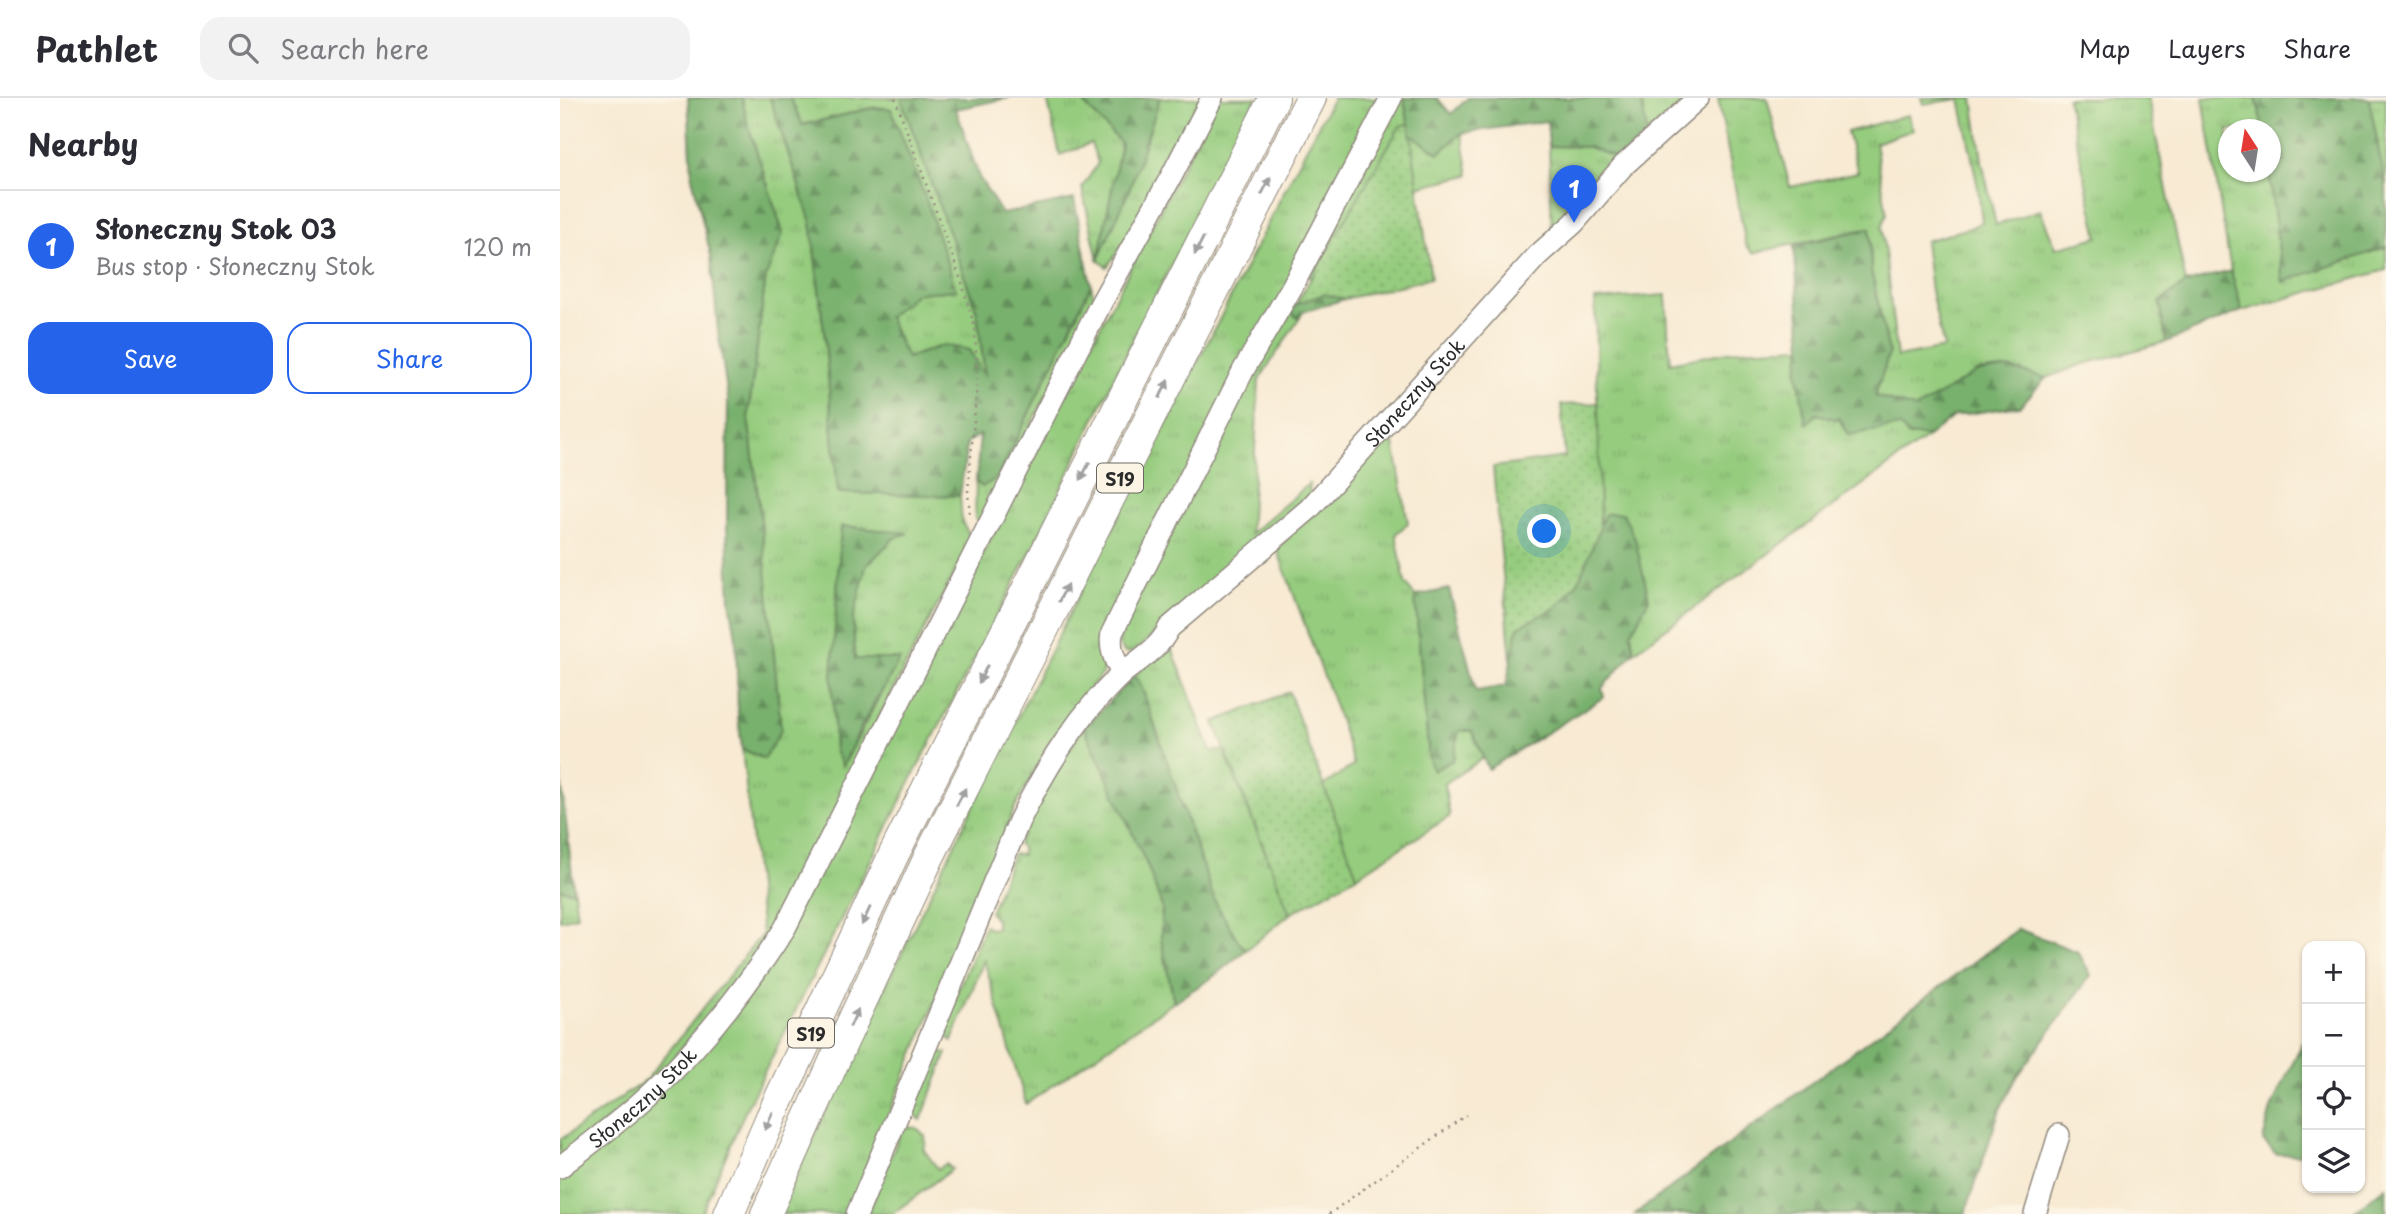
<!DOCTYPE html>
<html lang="en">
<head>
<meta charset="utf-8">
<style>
	:root { --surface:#fff; --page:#f2f2f3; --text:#2b2b33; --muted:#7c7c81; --line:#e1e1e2; --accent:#2563eb }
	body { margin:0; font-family:"Playpen Sans",sans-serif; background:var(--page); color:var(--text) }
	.controls { position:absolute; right:21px; bottom:21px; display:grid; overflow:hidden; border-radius:14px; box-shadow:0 2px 5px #0004 }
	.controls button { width:63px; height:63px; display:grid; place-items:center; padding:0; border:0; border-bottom:2px solid var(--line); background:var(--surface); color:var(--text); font:35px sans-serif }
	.compass { position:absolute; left:1658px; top:21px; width:63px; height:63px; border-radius:50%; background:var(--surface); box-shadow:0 2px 5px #0004; rotate:348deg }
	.you { position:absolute; left:985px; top:434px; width:24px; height:24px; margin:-18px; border:5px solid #fff; border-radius:50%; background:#1a73e8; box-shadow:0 0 0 10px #1a73e833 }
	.badge { display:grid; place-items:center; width:46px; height:46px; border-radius:50%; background:var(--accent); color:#fff; font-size:23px; font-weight:700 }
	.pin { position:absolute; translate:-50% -58px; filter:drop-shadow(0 2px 4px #0008) }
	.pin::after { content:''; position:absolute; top:37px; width:24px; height:21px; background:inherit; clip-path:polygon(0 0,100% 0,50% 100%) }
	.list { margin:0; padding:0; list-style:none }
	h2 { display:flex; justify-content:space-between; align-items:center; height:91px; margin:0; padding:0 28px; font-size:30px }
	h2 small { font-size:23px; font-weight:400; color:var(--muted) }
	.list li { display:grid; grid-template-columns:46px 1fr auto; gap:21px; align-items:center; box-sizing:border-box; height:112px; padding:0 28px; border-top:2px solid var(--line) }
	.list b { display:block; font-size:26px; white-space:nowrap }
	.list p { margin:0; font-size:23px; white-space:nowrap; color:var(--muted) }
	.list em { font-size:23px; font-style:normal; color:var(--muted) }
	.actions { display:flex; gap:14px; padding:21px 28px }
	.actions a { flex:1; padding:16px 0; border:2px solid var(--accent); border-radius:21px; text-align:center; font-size:24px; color:var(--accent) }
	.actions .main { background:var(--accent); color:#fff }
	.icon { flex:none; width:38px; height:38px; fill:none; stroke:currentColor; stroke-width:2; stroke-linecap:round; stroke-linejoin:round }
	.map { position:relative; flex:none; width:1826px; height:1116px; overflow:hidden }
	header { display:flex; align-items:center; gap:42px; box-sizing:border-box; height:98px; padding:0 35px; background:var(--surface); border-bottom:2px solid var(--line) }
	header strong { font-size:33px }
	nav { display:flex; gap:38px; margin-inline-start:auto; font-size:24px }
	.search { width:490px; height:63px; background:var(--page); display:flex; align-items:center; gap:18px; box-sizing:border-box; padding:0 24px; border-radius:21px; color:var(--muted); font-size:26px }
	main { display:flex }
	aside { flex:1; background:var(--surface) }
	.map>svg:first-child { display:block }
	.grass { fill:url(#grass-tufts); stroke:#607c54; stroke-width:2; fill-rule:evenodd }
	.forest { fill:url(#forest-firs); stroke:#526e4c; stroke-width:2 }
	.garden { fill:url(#garden-dots); stroke:#607c54; stroke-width:2 }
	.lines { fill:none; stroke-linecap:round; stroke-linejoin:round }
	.minor-casing { stroke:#928a7f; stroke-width:24 }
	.highway-casing { stroke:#928a7f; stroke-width:32 }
	.path { stroke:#928a7f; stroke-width:2.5; stroke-dasharray:2 5; stroke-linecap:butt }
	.minor { stroke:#fff; stroke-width:21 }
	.highway { stroke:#fff; stroke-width:30 }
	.oneway { fill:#a0a0a0 }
	.labels { text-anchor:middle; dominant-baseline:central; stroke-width:6; stroke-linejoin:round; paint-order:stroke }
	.shield { fill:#fcf5e5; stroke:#6a6863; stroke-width:2 }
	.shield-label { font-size:18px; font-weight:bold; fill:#2b2b2b }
	.street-label { font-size:19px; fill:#2b2b2b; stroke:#fcf5e5 }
</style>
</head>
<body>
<header>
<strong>Pathlet</strong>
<div class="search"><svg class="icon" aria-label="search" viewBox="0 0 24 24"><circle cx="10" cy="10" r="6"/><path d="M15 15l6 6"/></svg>Search here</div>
<nav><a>Map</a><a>Layers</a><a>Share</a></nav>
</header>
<main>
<aside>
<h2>Nearby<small></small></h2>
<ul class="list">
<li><span class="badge">1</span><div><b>Słoneczny Stok 03</b><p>Bus stop · Słoneczny Stok</p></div><em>120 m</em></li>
</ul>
<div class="actions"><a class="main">Save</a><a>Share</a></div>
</aside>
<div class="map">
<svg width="1826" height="1116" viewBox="0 0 1826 1116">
	<defs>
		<pattern id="grass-tufts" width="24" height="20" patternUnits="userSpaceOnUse" patternTransform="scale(1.75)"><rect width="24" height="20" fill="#95cc7e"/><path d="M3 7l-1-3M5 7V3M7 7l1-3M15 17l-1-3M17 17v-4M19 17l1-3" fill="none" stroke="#81af6d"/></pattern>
		<pattern id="forest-firs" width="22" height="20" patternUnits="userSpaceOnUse" patternTransform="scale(1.75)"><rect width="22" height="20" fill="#78b06d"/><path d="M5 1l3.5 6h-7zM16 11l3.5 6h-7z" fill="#638f5a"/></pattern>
		<pattern id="garden-dots" width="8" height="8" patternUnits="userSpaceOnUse" patternTransform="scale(1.75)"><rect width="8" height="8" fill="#95cc7e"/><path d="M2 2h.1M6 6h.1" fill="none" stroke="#81af6d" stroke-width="1.8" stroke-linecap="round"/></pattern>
	</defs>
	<rect width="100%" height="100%" fill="#fcf5e5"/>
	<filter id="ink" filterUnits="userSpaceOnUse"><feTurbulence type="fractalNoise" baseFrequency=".0143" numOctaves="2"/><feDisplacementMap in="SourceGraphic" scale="14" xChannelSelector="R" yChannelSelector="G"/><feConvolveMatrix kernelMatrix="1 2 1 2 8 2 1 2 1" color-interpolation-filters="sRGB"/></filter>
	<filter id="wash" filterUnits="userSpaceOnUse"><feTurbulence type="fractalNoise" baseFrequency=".00686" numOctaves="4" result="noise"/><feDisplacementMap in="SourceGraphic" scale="28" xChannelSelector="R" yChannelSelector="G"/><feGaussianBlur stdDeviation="1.57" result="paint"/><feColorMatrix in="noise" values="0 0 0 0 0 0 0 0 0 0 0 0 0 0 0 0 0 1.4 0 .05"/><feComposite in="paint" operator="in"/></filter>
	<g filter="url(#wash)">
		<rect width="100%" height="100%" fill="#f8ead3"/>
		<g class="grass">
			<path d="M182 0H210L251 124 265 243 278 394 400 398 402 424 412 441 287 680 288 690 235 798 192 868 93 984 0 1061V1042L86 982 202 836 182 651 204 661 221 632 202 430 188 319 206 178 223 135 187 24ZM281 428 346 435 334 440 306 468 293 522 295 561H339L283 668 275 653 272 580Z"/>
			<path d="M230 0H341L417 214 425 280 384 247 347 260 328 219 357 195 396 192 316 9 242 27Z"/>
			<path d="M487 0H519L561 45 539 158 569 93 600 0H640C613 58 585 117 547 169L538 162 522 90 538 65 531 45 500 57Z"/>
			<path d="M658 0H697L567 253 474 447 351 682 186 1011 141 1116H0V1077L189 894 374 551Z"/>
			<path d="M773 0H825L551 525 541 541 543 574 488 648 455 709 288 1116H218C355 820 501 529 650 240 691 160 730 79 773 0Z"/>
			<path d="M839 0H844L849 26 840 29 750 182 747 169Z"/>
			<path d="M1081 0H1129L1087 36Z"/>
			<path d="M1158 0H1207L1230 89 1298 74 1287 34 1348 17 1353 32 1315 45 1327 116 1322 128 1337 259 1384 250 1371 193 1365 143 1410 130 1422 124 1418 90 1400 1 1363 6 1361 0H1413L1422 63 1436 127 1480 112 1496 150 1538 139 1507 0H1588L1626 185 1600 204 1606 244 1520 267 1486 280 1448 270 1417 274 1356 311 1315 298 1329 255 1311 172 1310 130 1193 155 1186 147Z"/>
			<path d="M1643 0H1696L1703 31 1668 32V74H1709L1723 184 1826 149V172L1682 213 1671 173Z"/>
			<path d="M1776 0H1826V91L1809 1Z"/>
			<path d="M902 35 909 77 857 89 850 36 879 55Z"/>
			<path d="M989 48 1029 49 1060 61 992 134Z"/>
			<path d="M531 187 535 203 420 425 415 420 416 383 422 389 438 379Z"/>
			<path d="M1106 197 1110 265 1178 252 1242 249 1237 272 1246 325 1257 316 1280 322 1288 337 1339 328 1349 337 1369 338 1074 554 1071 535 1089 500 1046 417 1040 430 1035 202Z"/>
			<path d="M731 214 739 221 699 282 690 436 749 386 750 396 574 554 565 555 559 547 561 532 690 281Z"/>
			<path d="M831 329 848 425 836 436 845 485 855 498 869 661 893 662 898 633H912L923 660 884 686 890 718 797 778 763 688 794 667 774 606 717 451Z"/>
			<path d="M602 551 613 553 651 653 664 652 730 816 686 852 678 843 654 802 581 587 574 578Z"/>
			<path d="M524 629 588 769 602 809 601 841 614 904 466 1006 424 862 392 943 381 933 425 827 430 831 436 830V821L430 815 453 756 462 757V751L458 746 493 677Z"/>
			<path d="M0 791 14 794 17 818 0 822Z"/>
			<path d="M376 953 387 955 361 1022 352 1014 351 1006Z"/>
			<path d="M343 1029 357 1030 365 1038 366 1045 363 1051 378 1071 386 1066 392 1071 332 1116H307Z"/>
		</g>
		<g class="forest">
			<path d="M128 0H182L187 24 223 135 206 178 188 319 202 430 221 632 204 661 182 651 178 618 176 540 170 503 167 429 168 300 158 233 151 158 132 79Z"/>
			<path d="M210 0H230L243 27 316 9 331 11 370 112 396 192 357 195 328 219 347 260 384 247 409 252 425 278 417 214 341 0H449L396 11 419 79 442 116 514 101 531 187 438 379 422 389 416 383 420 337 407 345 400 398 278 395 265 243 251 124Z"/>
			<path d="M519 0H600L569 93 538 162 561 45Z"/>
			<path d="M844 0H877L891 16 908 0H1081L1087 36 1060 61 1029 49 989 48 987 23 902 35 879 55 850 36Z"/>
			<path d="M1696 0H1809L1826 91V149L1723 184 1709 74 1710 32 1703 31Z"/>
			<path d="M1310 130 1311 172 1329 255 1315 298 1356 311 1417 274 1448 270 1486 280 1460 308 1394 318 1369 338H1349L1339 328 1288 337 1280 322 1257 316 1246 326 1237 272 1242 249 1234 148Z"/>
			<path d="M1671 173 1682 213 1606 244 1600 204 1626 185Z"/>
			<path d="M764 196 785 201 743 214 739 221 731 214 736 206Z"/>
			<path d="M1063 415 1075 441 1089 501 1071 535 1074 554 1042 590 1044 599 928 671 912 633H899L893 662 873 673 869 661 855 498 889 491 916 593 946 588 958 529 995 510 1018 484 1045 416Z"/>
			<path d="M281 428 348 435 334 440 306 468 293 522 295 561H340L301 629 283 668 275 653 272 580Z"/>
			<path d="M574 578 581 587 654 802 678 843 686 852 650 881 614 904 601 841 602 809 588 769 524 629Z"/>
			<path d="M0 672 14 794 0 791Z"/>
			<path d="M1458 831 1518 854 1531 877 1457 979 1440 1011 1405 1116H1075Z"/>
			<path d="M1742 945 1747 948V1057L1716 1056 1703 1043 1711 1010Z"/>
			<path d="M1826 1089V1116H1791Z"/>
		</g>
		<g class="garden">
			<path d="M849 26 871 180 785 201 764 196 736 206 840 28Z"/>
			<path d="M1038 305 1040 430 1018 484 995 510 958 529 951 561 933 369 1005 359 1001 307Z"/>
			<path d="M729 594 797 778 730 816 654 624Z"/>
		</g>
	</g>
	<g filter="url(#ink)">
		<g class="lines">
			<defs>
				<g id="minor">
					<path d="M562 576C555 562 549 551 552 535L684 271 732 189 831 0"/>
					<path id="s1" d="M0 1069C31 1045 62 1022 91 995 142 946 187 889 225 830L541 205 612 77 652 0"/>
					<path id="s2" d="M297 1116 459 723C480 681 503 641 534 605 543 595 553 584 564 574 581 560 599 551 609 530L749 411 978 157 1014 125 1063 68 1138 0"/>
					<path d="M1475 1116 1499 1037"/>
				</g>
				<g id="highway">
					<path d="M169 1116 211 1019 334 756 714 0"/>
					<path d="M206 1116 281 948 369 759 751 0"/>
				</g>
			</defs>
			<use href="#minor" class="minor-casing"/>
			<use href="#highway" class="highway-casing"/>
			<g class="path">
				<path d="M335 0 402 185 415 230 417 287 408 393 410 420"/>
				<path d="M769 1116 906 1017"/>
			</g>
			<use href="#minor" class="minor"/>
			<use href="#highway" class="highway"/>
		</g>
		<defs><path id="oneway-solid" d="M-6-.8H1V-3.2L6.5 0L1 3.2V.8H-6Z" transform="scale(1.75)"/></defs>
		<g class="oneway">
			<use href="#oneway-solid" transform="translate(706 88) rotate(-63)"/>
			<use href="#oneway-solid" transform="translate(639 148) rotate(117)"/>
			<use href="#oneway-solid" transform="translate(604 291) rotate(-64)"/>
			<use href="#oneway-solid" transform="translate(525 373) rotate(117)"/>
			<use href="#oneway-solid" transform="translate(503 495) rotate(-64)"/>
			<use href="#oneway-solid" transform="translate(423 576) rotate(116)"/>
			<use href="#oneway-solid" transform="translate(401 699) rotate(-63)"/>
			<use href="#oneway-solid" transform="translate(306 818) rotate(115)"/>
			<use href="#oneway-solid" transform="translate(294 920) rotate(-65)"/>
			<use href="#oneway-solid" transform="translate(209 1023) rotate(114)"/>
		</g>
	</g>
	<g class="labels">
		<g class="shield">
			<rect x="537" y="365.5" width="46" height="29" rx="5"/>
			<rect x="228" y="920.5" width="46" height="29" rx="5"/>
		</g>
		<g class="shield-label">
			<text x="560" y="380">S19</text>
			<text x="251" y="935">S19</text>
		</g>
		<g class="street-label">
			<text stroke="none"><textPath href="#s2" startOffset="1013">Słoneczny Stok</textPath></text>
			<text stroke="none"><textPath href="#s1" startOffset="108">Słoneczny Stok</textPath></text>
		</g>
	</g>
</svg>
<div class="controls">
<button>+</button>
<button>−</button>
<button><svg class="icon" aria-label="locate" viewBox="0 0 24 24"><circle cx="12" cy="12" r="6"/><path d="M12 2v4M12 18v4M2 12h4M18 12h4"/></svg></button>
<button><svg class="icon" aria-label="layers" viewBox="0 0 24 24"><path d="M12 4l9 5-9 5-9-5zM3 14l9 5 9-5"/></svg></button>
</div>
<svg class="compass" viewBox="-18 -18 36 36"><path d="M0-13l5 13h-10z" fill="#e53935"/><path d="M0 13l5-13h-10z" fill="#7c7c81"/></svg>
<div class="you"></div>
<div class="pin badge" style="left:1014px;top:125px">1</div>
</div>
</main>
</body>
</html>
